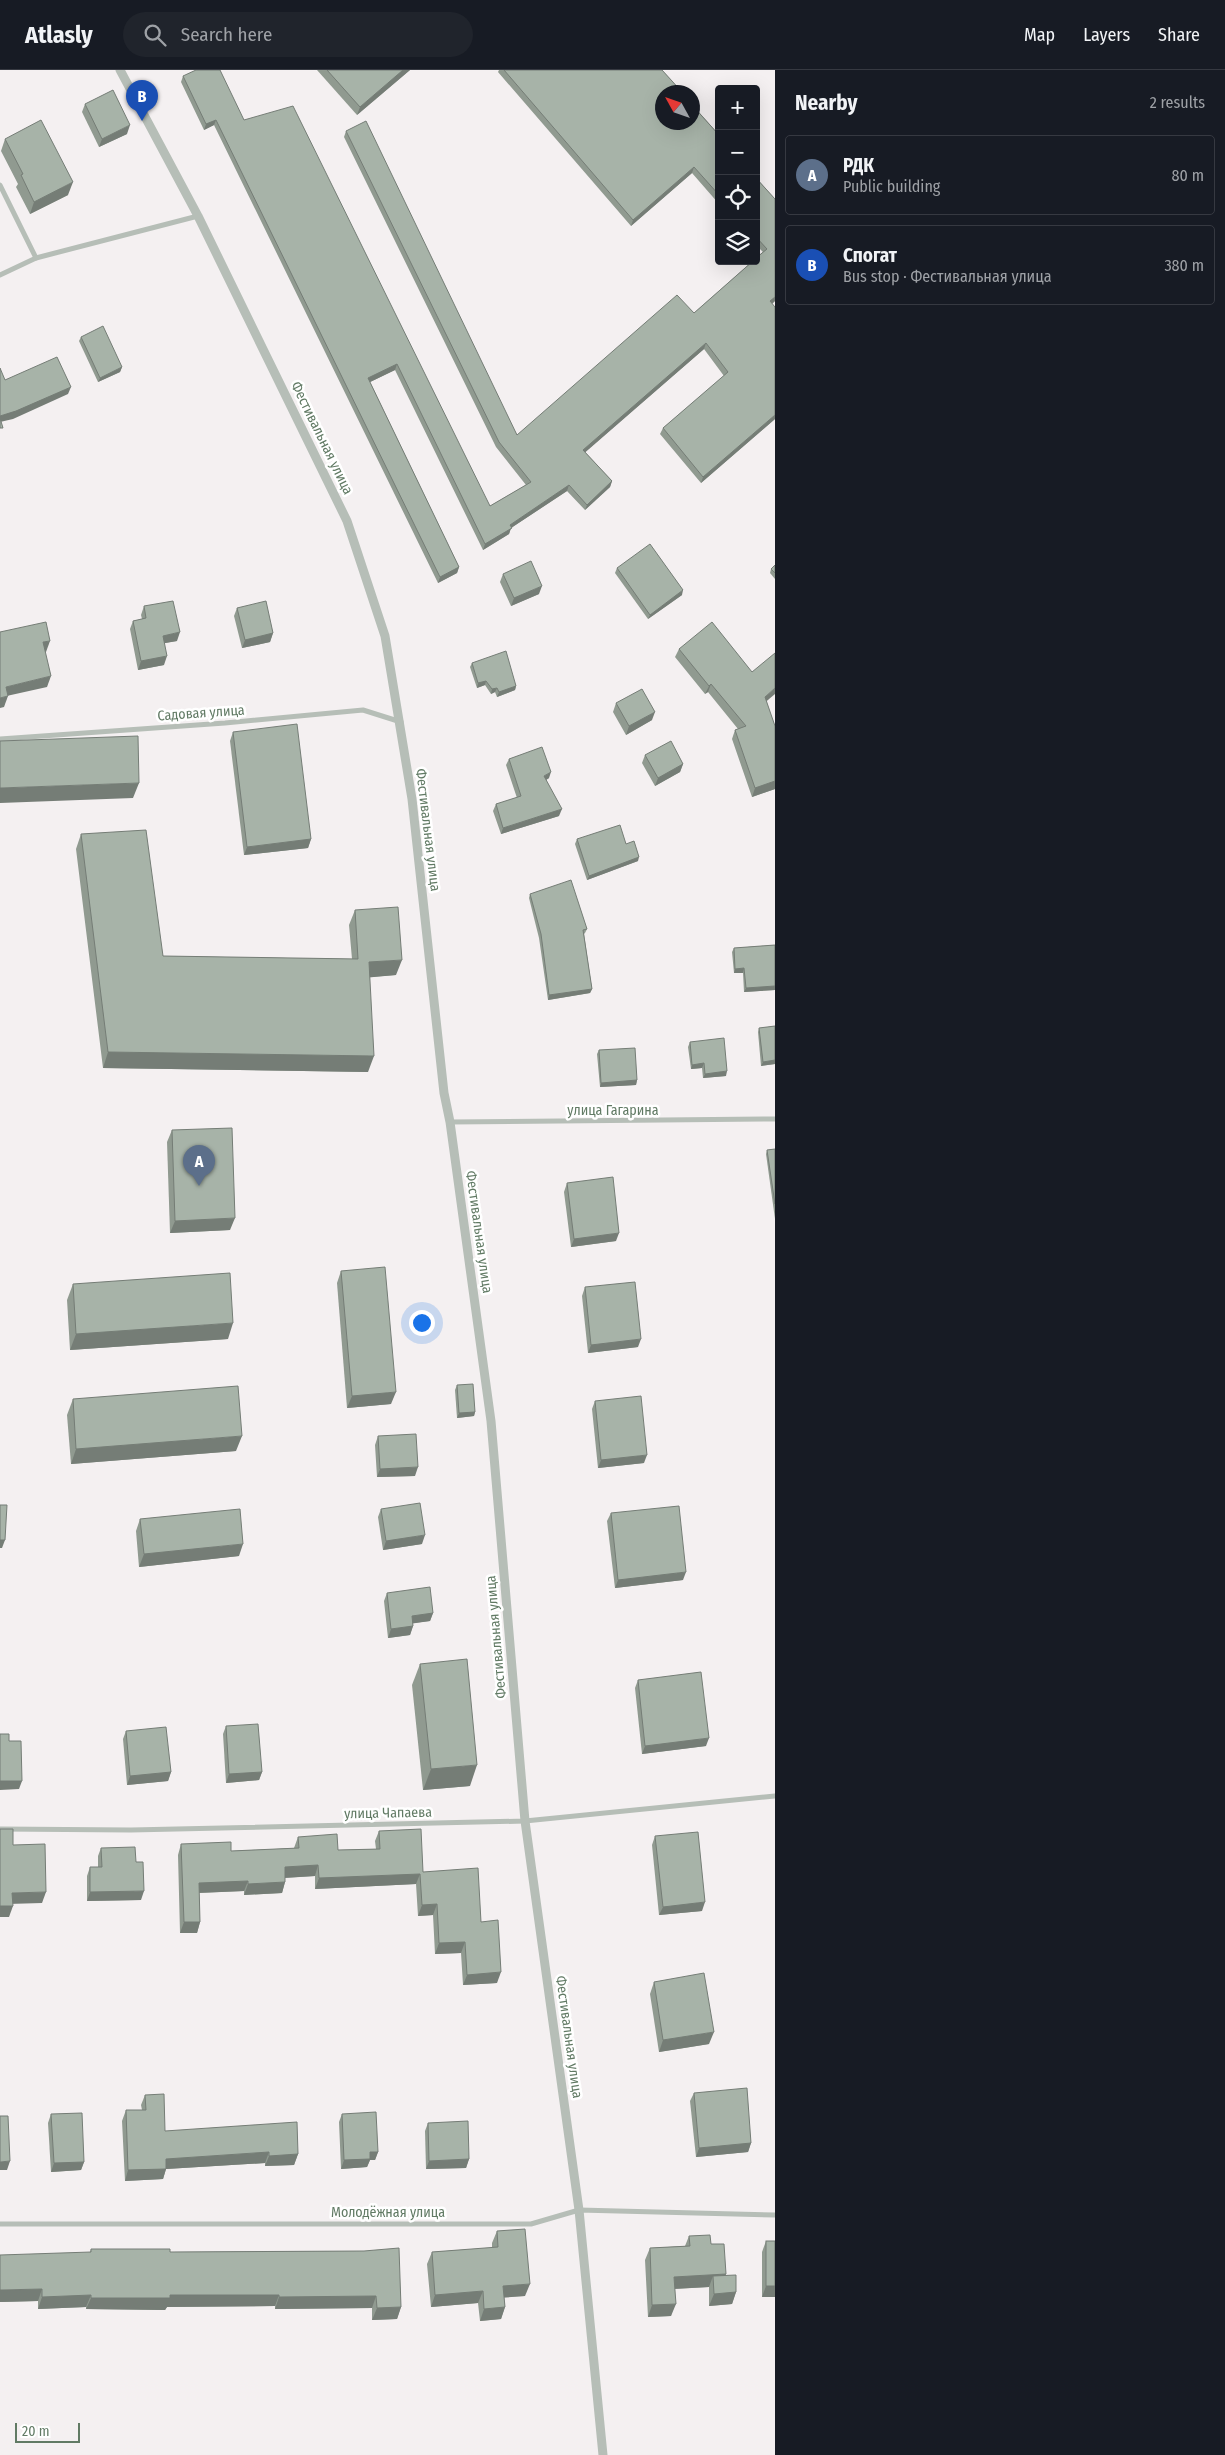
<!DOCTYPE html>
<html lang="en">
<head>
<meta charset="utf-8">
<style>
	:root { --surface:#171b24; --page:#20242c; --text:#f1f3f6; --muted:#9ea1a6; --line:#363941; --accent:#0b8043 }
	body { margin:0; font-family:"Fira Sans Condensed",sans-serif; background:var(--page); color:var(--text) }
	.controls { position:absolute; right:15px; top:15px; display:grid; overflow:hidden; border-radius:5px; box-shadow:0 5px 20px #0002 }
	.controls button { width:45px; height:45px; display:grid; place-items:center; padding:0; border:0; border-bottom:1px solid var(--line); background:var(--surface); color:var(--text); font:25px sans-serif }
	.compass { position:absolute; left:655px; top:15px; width:45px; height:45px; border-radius:50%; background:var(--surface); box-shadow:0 5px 20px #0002; rotate:310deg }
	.scale { position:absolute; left:15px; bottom:12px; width:65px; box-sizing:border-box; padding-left:5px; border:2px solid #617a64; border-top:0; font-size:14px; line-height:18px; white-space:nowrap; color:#617a64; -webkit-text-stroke:4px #fff; paint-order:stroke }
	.you { position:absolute; left:421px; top:1252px; width:18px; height:18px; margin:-12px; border:4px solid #fff; border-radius:50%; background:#1a73e8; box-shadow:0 0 0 8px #1a73e833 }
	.badge { display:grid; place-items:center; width:32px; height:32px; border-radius:50%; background:var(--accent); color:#fff; font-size:16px; font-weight:700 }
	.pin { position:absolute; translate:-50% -41px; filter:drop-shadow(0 1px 2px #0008) }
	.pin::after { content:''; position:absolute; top:26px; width:18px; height:15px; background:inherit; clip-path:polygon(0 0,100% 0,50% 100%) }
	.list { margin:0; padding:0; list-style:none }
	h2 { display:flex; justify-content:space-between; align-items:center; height:65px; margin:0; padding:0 20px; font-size:21px }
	h2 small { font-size:16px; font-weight:400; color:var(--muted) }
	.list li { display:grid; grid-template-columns:32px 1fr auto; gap:15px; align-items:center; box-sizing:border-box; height:80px; margin:0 10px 10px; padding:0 10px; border:1px solid var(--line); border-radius:5px }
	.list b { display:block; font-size:19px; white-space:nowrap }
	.list p { margin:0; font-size:16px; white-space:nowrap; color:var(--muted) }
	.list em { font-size:16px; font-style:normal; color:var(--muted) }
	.icon { flex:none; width:28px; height:28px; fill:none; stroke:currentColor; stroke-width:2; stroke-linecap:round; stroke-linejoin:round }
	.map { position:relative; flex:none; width:775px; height:2385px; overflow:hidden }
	header { display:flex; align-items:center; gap:30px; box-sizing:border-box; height:70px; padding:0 25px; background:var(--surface); border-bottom:1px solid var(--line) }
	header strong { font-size:24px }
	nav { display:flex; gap:28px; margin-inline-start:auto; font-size:18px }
	.search { width:350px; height:45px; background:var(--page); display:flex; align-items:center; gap:12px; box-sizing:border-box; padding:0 18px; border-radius:28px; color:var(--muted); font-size:19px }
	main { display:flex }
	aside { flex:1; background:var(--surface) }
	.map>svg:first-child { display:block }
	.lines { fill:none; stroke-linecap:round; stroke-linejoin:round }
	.minor { stroke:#b6beb7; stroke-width:5 }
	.tertiary { stroke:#b6beb7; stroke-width:9 }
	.wall { fill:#909a90 }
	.shaded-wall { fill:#757d76 }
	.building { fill:#a7b3a8; stroke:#757d76 }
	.labels { text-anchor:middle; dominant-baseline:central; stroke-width:5; stroke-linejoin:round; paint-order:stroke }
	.street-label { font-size:14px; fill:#617a64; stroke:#fff }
</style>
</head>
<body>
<header>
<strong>Atlasly</strong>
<div class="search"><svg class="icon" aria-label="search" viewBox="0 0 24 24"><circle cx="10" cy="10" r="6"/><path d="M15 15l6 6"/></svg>Search here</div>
<nav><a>Map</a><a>Layers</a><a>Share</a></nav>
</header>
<main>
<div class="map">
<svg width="775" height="2385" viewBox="0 0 775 2385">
	<rect width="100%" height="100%" fill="#f4f0f1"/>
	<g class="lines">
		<g class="minor">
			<path d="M0 115 36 188"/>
			<path d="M0 205 36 188 198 146"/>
			<path d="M0 669 225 653 363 640 401 652"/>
			<path d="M450 1052 775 1049"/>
			<path d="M0 1759 131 1760 525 1751 775 1726"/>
			<path d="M0 2154H531L579 2140 775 2145"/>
		</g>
		<path class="tertiary" d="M120 0 198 146 347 451 385 566 412 729 444 1023 450 1052 491 1351 525 1751 579 2140 603 2385"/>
	</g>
	<g class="wall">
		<path d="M317 0H410L357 45Z"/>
		<path d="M499 0H662L719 65V134L692 103 631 156 498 2Z"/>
		<path d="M183 6 244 50 490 436 526 415 496 377 344 67 346 61 517 365 694 243 763 182 756 175V108L775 129V231L772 234 775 237V349L701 413 660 364 663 358 724 306 704 279 585 382 612 411 610 417 585 440 567 421 511 458 509 464 483 480 395 300 370 312 459 497 457 503 438 513 214 55 204 60 181 12Z"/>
		<path d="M85 34 127 64 99 77 82 42Z"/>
		<path d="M5 69 68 125 30 144 16 117 18 114 1 81Z"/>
		<path d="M81 267 122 297 120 302 98 312 79 271Z"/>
		<path d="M775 495V509L770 503 771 499Z"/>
		<path d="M617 498 682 525 648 549 615 503Z"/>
		<path d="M503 504 539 524 511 536 500 512Z"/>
		<path d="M144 536 177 571 164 573V595L138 600 130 559 133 551 142 549 141 545Z"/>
		<path d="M237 538 273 563 270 572 242 578 234 546Z"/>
		<path d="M679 579 766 631 775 656V719L752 727 732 669 735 660 738 659 708 622 705 624 675 587Z"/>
		<path d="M472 593 516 616 515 620 497 627 495 622 491 624 485 615 477 618 470 597Z"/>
		<path d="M616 633 652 650 626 665 613 642Z"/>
		<path d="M233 662 311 769 308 778 244 785 230 671Z"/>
		<path d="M645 685 683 694 680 702 655 716 642 693Z"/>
		<path d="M509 689 549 708 546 710 559 746 501 764 493 741 496 734 517 728 506 695Z"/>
		<path d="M81 764 163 886 352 889 349 855 355 840 396 905 370 907 368 1002 103 998 76 779Z"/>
		<path d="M577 769 626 774 638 791 587 810 575 774Z"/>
		<path d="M530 824 587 859 585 863 584 864 592 919 590 923 548 930 539 868 529 828Z"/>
		<path d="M775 875V920L744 922 743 903H734L732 882 734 878Z"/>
		<path d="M775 956V994L761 996 758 962 759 958Z"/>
		<path d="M690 972 726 1006 703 1008 702 998 691 999 688 977Z"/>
		<path d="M599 980 637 1010 636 1015 600 1017 597 984Z"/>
		<path d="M172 1060 230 1160 170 1163 167 1072Z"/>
		<path d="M775 1079V1149L766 1084 767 1080Z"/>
		<path d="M567 1113 616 1171 571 1177 564 1122Z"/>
		<path d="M341 1201 391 1334 347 1338 337 1213Z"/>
		<path d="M73 1214 228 1269 70 1280 67 1230Z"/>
		<path d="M585 1217 638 1277 588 1283 582 1226Z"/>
		<path d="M457 1315 475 1342 474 1346 457 1348 455 1320Z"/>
		<path d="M73 1329 236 1381 71 1394 67 1345Z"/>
		<path d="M595 1331 644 1393 598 1398 592 1339Z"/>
		<path d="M378 1366 415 1406 377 1407 375 1375Z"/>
		<path d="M381 1439 422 1474 383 1480 378 1447Z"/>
		<path d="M611 1443 683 1510 615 1518 607 1451Z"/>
		<path d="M140 1449 239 1486 139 1497 136 1461Z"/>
		<path d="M387 1523 433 1543 430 1551 413 1553V1556L410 1565 388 1568 384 1531Z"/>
		<path d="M420 1594 470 1716 423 1720 412 1615Z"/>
		<path d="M638 1610 706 1676 642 1684 635 1618Z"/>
		<path d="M226 1656 262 1702 259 1710 226 1713 223 1664Z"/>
		<path d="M126 1661 171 1702 168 1711 127 1715 123 1669Z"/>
		<path d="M379 1761 423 1802 481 1852 497 1913 463 1915 461 1883 435 1884 433 1845 418 1846 416 1814 315 1819V1806L285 1808V1812L282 1823 244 1825V1821L199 1823 200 1852 197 1863H180L178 1785 181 1774 231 1781 294 1778 298 1767 338 1780 376 1779 375 1771Z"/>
		<path d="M655 1766 702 1841 659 1845 652 1775Z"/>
		<path d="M101 1778 141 1830 87 1831V1806L90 1797H98V1786Z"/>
		<path d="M654 1912 709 1974 659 1982 650 1924Z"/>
		<path d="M694 2023 751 2073 748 2082 696 2087 690 2031Z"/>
		<path d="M145 2025 165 2061 298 2084 294 2095 265 2096V2093L166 2099 163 2109 125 2111 122 2051 126 2040H142L141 2035Z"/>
		<path d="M51 2044 84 2092 81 2100 51 2102 48 2053Z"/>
		<path d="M342 2044 378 2082 375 2090H370L367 2097 341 2099 339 2052Z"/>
		<path d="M428 2053 469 2089 466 2098 426 2099 425 2061Z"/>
		<path d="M497 2161 525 2226 504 2227 505 2237 501 2249 480 2251 478 2233 431 2237 427 2194 432 2182 492 2178V2173Z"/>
		<path d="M689 2166 711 2174 726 2204 725 2205 736 2222 732 2234 709 2236V2217L675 2219 671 2246 648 2247 645 2190 650 2178 685 2176Z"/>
		<path d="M766 2171H775V2227H762V2182Z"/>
		<path d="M91 2179 170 2182 364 2181 401 2237 397 2249 372 2250V2238L275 2239V2236L167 2237 165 2240 86 2239V2237L38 2239V2231L0 2232 90 2182Z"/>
	</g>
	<g class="shaded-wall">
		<path d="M403 0H410L357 45 360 37Z"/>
		<path d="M216 50 214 55 204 60 206 54Z"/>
		<path d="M130 55 127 64 99 77 102 69Z"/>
		<path d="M694 97 692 103 631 156 633 150Z"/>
		<path d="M73 112 68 125 30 144 34 132Z"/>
		<path d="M775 227V231L768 237 770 231Z"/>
		<path d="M706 273 704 279 581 386 583 380Z"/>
		<path d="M397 294 395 300 366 314 368 308Z"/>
		<path d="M122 297 120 302 98 312 100 308Z"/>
		<path d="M71 317 68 324 13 349 0 352V346Z"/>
		<path d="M775 345V349L701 413 703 407Z"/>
		<path d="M612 411 610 417 585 440 587 435Z"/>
		<path d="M569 415 567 421 511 458 509 464 483 480 485 474 510 455Z"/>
		<path d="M459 497 457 503 438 513 440 507Z"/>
		<path d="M542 516 539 524 511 536 514 528Z"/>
		<path d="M683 520 682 525 648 549 650 545Z"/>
		<path d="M180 562 177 571 160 574 163 566Z"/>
		<path d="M273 563 270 572 242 578 245 570Z"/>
		<path d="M50 571 46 582 39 583 43 572Z"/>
		<path d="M167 586 164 595 138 600 141 591Z"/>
		<path d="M51 606 47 617 2 627 6 617Z"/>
		<path d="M486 611 485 615 477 618 478 613Z"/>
		<path d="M711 614 708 622 705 624 709 616Z"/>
		<path d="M516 616 515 620 497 627 499 622Z"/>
		<path d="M497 618 495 622 491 624 492 619Z"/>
		<path d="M775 618V624L762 635 765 627Z"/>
		<path d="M8 626 4 637 0 638V628Z"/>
		<path d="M655 642 652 650 626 665 629 656Z"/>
		<path d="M683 694 680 702 655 716 658 708Z"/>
		<path d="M551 702 549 708 541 713 544 706Z"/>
		<path d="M775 711V719L752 727 755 718Z"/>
		<path d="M139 713 133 728 0 733V718Z"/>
		<path d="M562 739 559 746 501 764 503 758Z"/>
		<path d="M311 769 308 778 244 785 247 777Z"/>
		<path d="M639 787 638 791 587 810 589 806Z"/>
		<path d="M402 890 396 905 363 908 369 892Z"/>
		<path d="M744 898 743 903H734L735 899Z"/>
		<path d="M775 916V920L744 922 746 918Z"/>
		<path d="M592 919 590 923 548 930 549 925Z"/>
		<path d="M108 982 374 986 368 1002 103 998Z"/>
		<path d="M775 990V994L761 996 763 992Z"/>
		<path d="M704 993 702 998 691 999 692 995Z"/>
		<path d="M727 1001 726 1006 703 1008 705 1004Z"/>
		<path d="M637 1010 636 1015 600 1017 601 1013Z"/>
		<path d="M235 1148 230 1160 170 1163 175 1151Z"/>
		<path d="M619 1163 616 1171 571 1177 574 1169Z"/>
		<path d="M233 1253 228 1269 70 1280 76 1264Z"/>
		<path d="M641 1269 638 1277 588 1283 591 1275Z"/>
		<path d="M396 1322 391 1334 347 1338 352 1326Z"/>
		<path d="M475 1342 474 1346 457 1348 459 1343Z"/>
		<path d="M242 1366 236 1381 71 1394 76 1379Z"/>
		<path d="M647 1385 644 1393 598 1398 601 1390Z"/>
		<path d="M418 1397 415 1406 377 1407 380 1399Z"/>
		<path d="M425 1465 422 1474 383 1480 386 1471Z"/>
		<path d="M0 1470H5L2 1478H0Z"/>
		<path d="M243 1474 239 1486 139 1497 144 1484Z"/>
		<path d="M686 1502 683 1510 615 1518 618 1510Z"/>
		<path d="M433 1543 430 1551 409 1554 412 1546Z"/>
		<path d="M413 1556 410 1565 388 1568 391 1559Z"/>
		<path d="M709 1668 706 1676 642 1684 645 1676Z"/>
		<path d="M477 1695 470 1716 423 1720 431 1699Z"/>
		<path d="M171 1702 168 1711 127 1715 130 1706Z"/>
		<path d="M262 1702 259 1710 226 1713 229 1704Z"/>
		<path d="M0 1711H22L19 1719 0 1720Z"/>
		<path d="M318 1795 315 1806 281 1808 285 1797Z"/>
		<path d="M420 1804 416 1814 315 1819 319 1808Z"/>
		<path d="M248 1811 244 1821 195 1823 199 1813Z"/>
		<path d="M285 1812 282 1823 244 1825 248 1814Z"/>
		<path d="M144 1821 141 1830 87 1831 90 1822Z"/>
		<path d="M46 1822 42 1833 8 1834 12 1823Z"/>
		<path d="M705 1832 702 1841 659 1845 663 1837Z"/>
		<path d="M437 1834 433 1845 418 1846 422 1835Z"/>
		<path d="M0 1836H13L9 1847H0Z"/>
		<path d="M184 1852H200L197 1863H180Z"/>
		<path d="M465 1872 461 1883 435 1884 439 1873Z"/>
		<path d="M501 1902 497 1913 463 1915 467 1905Z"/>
		<path d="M714 1962 709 1974 659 1982 663 1970Z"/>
		<path d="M751 2073 748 2082 696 2087 699 2078Z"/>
		<path d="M269 2082 265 2093 166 2099 163 2109 125 2111 128 2100 166 2089Z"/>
		<path d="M370 2082H378L375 2090H370L367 2097 341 2099 344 2090Z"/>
		<path d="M298 2084 294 2095 265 2096 269 2086Z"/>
		<path d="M469 2089 466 2098 426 2099 429 2091Z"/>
		<path d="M10 2091 7 2100H0V2092Z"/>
		<path d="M84 2092 81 2100 51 2102 54 2093Z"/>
		<path d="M726 2204 721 2216 713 2206 709 2217 670 2219 674 2207Z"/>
		<path d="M530 2214 525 2226 499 2228 503 2216Z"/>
		<path d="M766 2216H775V2227H762Z"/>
		<path d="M42 2219 38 2231 0 2232V2220Z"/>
		<path d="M483 2221 478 2233 431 2237 435 2225Z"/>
		<path d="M736 2222 732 2234 709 2236 714 2224Z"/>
		<path d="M91 2225 86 2237 38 2239 42 2227Z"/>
		<path d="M170 2225H279L275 2236 167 2237 165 2240 86 2239 91 2228Z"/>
		<path d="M376 2226 372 2238 275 2239 279 2227Z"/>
		<path d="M676 2234 671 2246 648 2247 652 2235Z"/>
		<path d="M401 2237 397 2249 372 2250 377 2238Z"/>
		<path d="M505 2237 501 2249 480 2251 484 2239Z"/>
	</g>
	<g class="building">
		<path d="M196 0H220L244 50 293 36 490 436 531 412 499 372 346 61 366 51 517 365 677 225 694 243 753 191H756V188L767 179 756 167V108L775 129V227L770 231 775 237V345L703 407 663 358 728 302 706 273 583 380 612 411 587 435 569 415 510 455 512 458 485 474 397 294 368 308 459 497 440 507 216 50 206 54 183 6Z"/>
		<path d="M327 0H403L360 37Z"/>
		<path d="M504 0H662L682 22H662V52H692V35L719 65V125L694 97 633 150Z"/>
		<path d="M113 20 130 55 102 69 85 34Z"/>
		<path d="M41 50 73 112 34 132 21 105 23 104 5 69Z"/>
		<path d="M103 256 122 297 100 308 81 267Z"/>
		<path d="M57 287 71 317 16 341 0 346V298L5 310Z"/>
		<path d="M0 348 3 358H0Z"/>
		<path d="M650 474 683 520 650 545 617 498Z"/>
		<path d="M531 491 542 516 514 528 503 504Z"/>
		<path d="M775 495V503L771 499Z"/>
		<path d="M173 531 180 562 163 566 167 586 141 591 133 551 146 548 144 536Z"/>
		<path d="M266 531 273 563 245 570 237 538Z"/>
		<path d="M46 552 50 571 43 572 51 606 6 617 8 626 0 628V562Z"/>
		<path d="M712 552 752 602 775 583V618L765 627 775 656V711L755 718 735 660 746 656 711 614 709 616 679 579Z"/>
		<path d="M506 581 516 616 499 622 497 618 492 619 486 611 478 613 472 593Z"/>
		<path d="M642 619 655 642 629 656 616 633Z"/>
		<path d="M297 654 311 769 247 777 233 662Z"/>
		<path d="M138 666 139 713 0 718V671Z"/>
		<path d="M671 671 683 694 658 708 645 685Z"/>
		<path d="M542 677 551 702 544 706 562 739 503 758 496 734 521 726 509 689Z"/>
		<path d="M620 755 626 774 634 771 639 787 589 806 577 769Z"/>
		<path d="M146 760 163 886 358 889 355 840 398 837 402 890 369 892 374 986 108 982 81 764Z"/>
		<path d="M571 810 587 859 583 860 592 919 549 925 541 864 530 824Z"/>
		<path d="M775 875V916L746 918 744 898 735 899 734 878Z"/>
		<path d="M775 956V990L763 992 759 958Z"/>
		<path d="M724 968 727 1001 705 1004 704 993 692 995 690 972Z"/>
		<path d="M635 978 637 1010 601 1013 599 980Z"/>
		<path d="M232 1058 235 1148 175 1151 172 1060Z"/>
		<path d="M775 1079V1134L767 1080Z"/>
		<path d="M613 1107 619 1163 574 1169 567 1113Z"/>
		<path d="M385 1197 396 1322 352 1326 341 1201Z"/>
		<path d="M230 1203 233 1253 76 1264 73 1214Z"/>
		<path d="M635 1212 641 1269 591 1275 585 1217Z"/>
		<path d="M473 1314 475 1342 459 1343 457 1315Z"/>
		<path d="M238 1316 242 1366 76 1379 73 1329Z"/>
		<path d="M641 1326 647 1385 601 1390 595 1331Z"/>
		<path d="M416 1364 418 1397 380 1399 378 1366Z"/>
		<path d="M420 1433 425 1465 386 1471 381 1439Z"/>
		<path d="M0 1435H7L5 1470H0Z"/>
		<path d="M679 1436 686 1502 618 1510 611 1443Z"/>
		<path d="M240 1439 243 1474 144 1484 140 1449Z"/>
		<path d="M430 1517 433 1543 412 1546 413 1556 391 1559 387 1523Z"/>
		<path d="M467 1589 477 1695 431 1699 420 1594Z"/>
		<path d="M701 1602 709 1668 645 1676 638 1610Z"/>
		<path d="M258 1654 262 1702 229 1704 226 1656Z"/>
		<path d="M166 1657 171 1702 130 1706 126 1661Z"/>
		<path d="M0 1664H9V1671H21L22 1711H0Z"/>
		<path d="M0 1759H13V1775L45 1774 46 1822 12 1823 13 1836H0Z"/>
		<path d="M421 1759 423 1802 478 1798 481 1852 498 1850 501 1902 467 1905 465 1872 439 1873 437 1834 422 1835 420 1804 319 1808 318 1795 285 1797V1812L248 1814V1811L199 1813 200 1852H184L181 1774 231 1772V1781L299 1778 298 1767 337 1764 338 1780 380 1779 379 1761Z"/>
		<path d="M698 1762 705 1832 663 1837 655 1766Z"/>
		<path d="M135 1777 136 1792H143L144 1821 90 1822V1797H102L101 1778Z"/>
		<path d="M704 1903 714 1962 663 1970 654 1912Z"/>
		<path d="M747 2018 751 2073 699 2078 694 2023Z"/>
		<path d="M164 2024 165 2061 297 2052 298 2084 269 2086V2082L166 2089V2099L128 2100 126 2040H146L145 2025Z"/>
		<path d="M376 2042 378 2082H370V2089L344 2090 342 2044Z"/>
		<path d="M82 2043 84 2092 54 2093 51 2044Z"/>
		<path d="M0 2046H8L10 2091 0 2092Z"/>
		<path d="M468 2051 469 2089 429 2091 428 2053Z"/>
		<path d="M525 2159 530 2214 503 2216 505 2237 484 2239 483 2221 435 2225 432 2182 498 2177 497 2161Z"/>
		<path d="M710 2165 711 2174H724L726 2204 674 2207 676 2234 652 2235 650 2178 690 2176 689 2166Z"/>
		<rect x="766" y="2171" width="9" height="45"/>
		<path d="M399 2178 401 2237 377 2238 376 2226 279 2227V2225H170V2228H91V2225L42 2227V2219L0 2220V2185L91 2182V2179H170V2182L364 2181Z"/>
		<path d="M736 2205V2222L714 2224 713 2206Z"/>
	</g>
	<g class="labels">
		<g class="street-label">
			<text transform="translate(322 368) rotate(64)">Фестивальная улица</text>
			<text transform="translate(201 643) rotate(-4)">Садовая улица</text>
			<text transform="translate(428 760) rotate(83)">Фестивальная улица</text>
			<text x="613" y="1040">улица Гагарина</text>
			<text transform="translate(479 1162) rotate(82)">Фестивальная улица</text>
			<text transform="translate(496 1567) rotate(-95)">Фестивальная улица</text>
			<text transform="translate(388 1743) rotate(-1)">улица Чапаева</text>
			<text transform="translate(569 1967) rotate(82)">Фестивальная улица</text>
			<text x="388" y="2142">Молодёжная улица</text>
		</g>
	</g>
</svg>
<div class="controls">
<button>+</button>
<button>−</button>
<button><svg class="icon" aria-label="locate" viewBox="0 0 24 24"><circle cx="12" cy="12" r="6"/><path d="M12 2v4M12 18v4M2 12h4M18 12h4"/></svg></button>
<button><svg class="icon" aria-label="layers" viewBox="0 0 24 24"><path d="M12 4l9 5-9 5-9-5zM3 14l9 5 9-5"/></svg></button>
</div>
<svg class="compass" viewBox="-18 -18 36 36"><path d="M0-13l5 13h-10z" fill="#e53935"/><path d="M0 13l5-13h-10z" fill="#9ea1a6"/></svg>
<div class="scale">20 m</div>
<div class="you"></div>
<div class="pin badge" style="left:199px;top:1116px;background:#5c6f8a">A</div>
<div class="pin badge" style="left:142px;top:51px;background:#1a4fb4">B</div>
</div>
<aside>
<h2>Nearby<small>2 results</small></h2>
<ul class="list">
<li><span class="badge" style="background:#5c6f8a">A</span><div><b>РДК</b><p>Public building</p></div><em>80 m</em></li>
<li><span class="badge" style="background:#1a4fb4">B</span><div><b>Спогат</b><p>Bus stop · Фестивальная улица</p></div><em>380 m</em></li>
</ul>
</aside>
</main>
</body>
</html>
